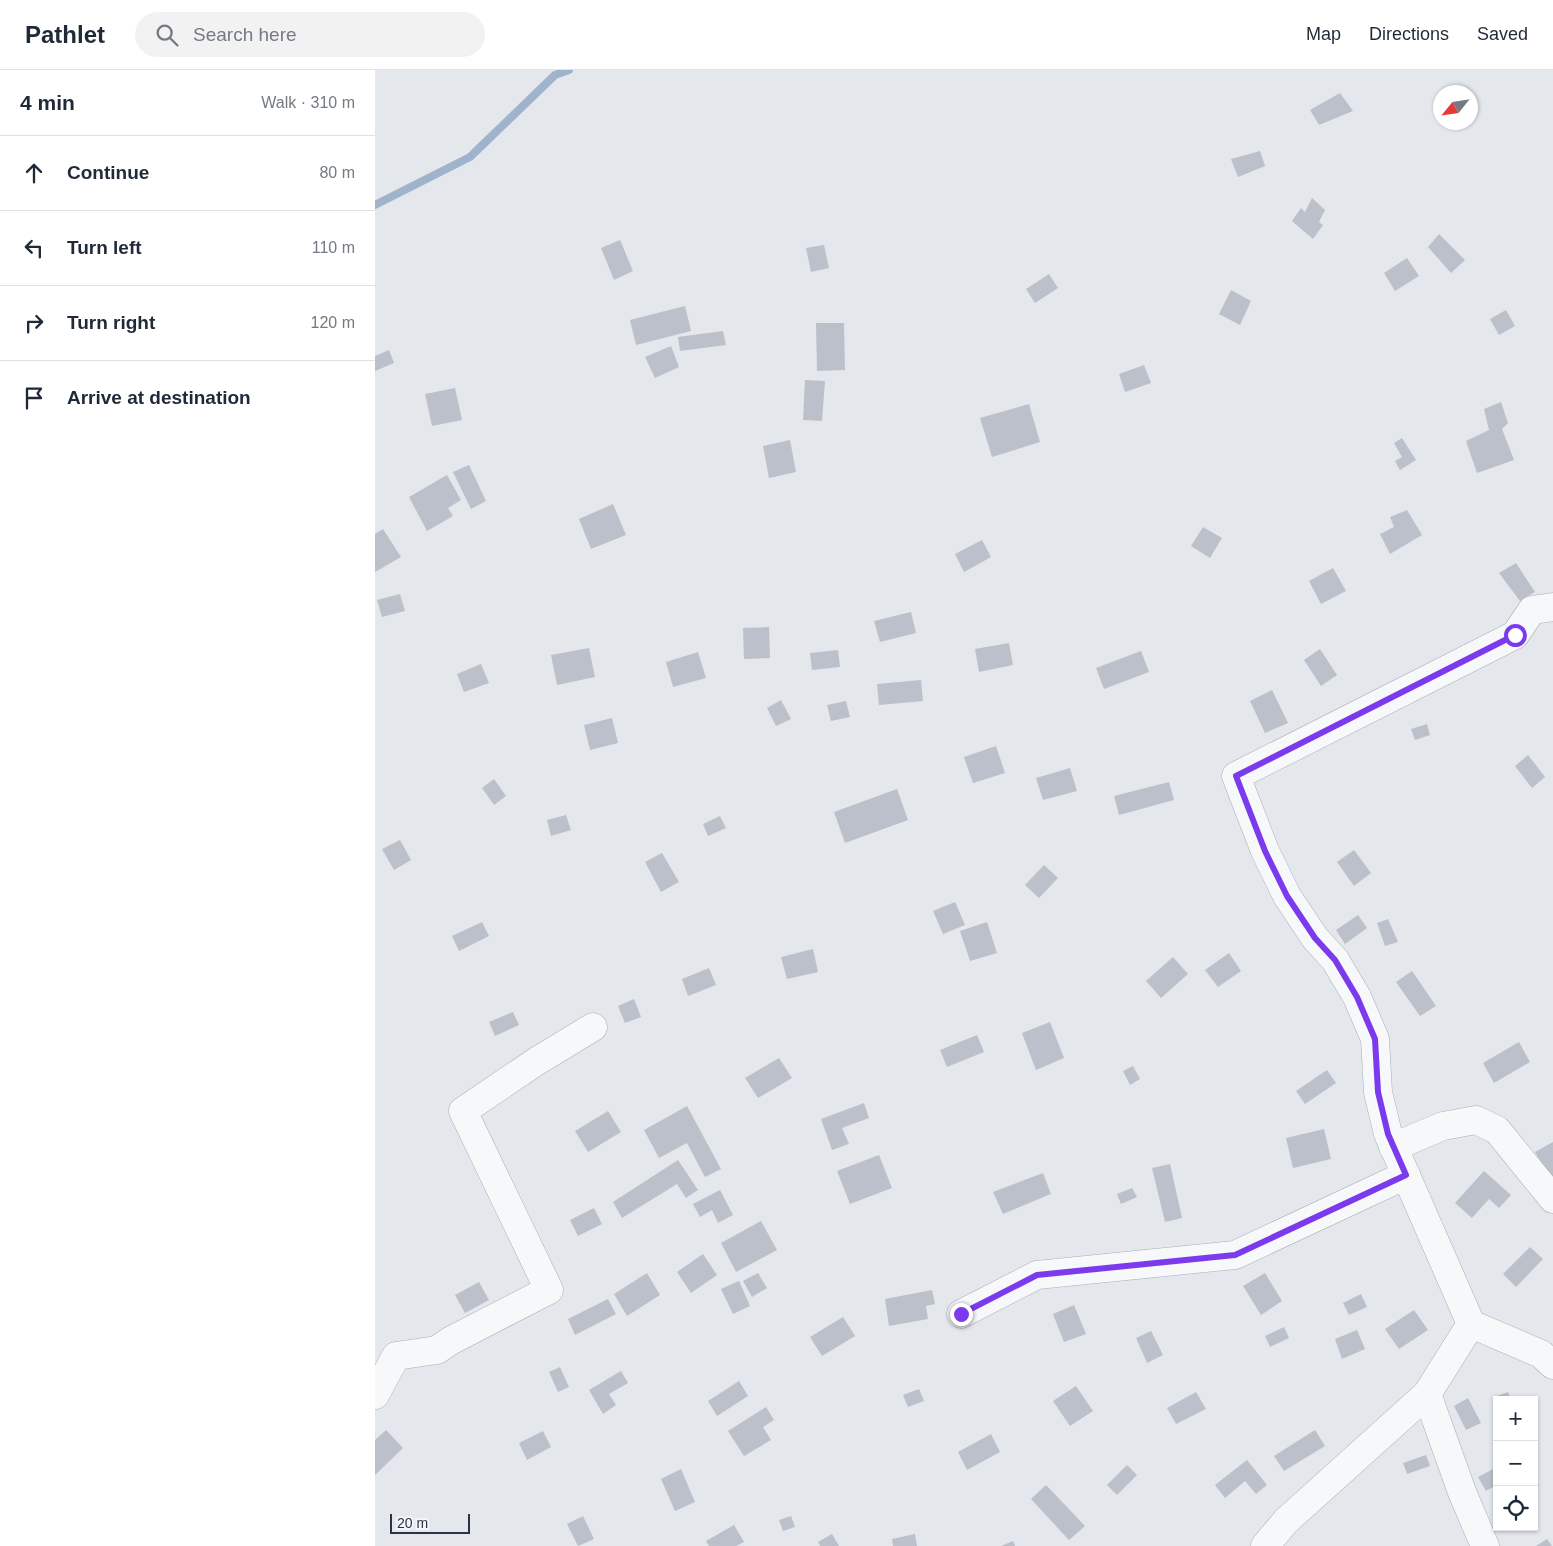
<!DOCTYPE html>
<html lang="en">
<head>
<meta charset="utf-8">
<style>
	:root { --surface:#fff; --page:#f2f2f3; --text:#1f2937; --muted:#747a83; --line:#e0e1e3 }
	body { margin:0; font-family:Arial,sans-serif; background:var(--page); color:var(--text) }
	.controls { position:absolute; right:15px; bottom:15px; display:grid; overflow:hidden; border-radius:0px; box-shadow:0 1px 4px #0004 }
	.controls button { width:45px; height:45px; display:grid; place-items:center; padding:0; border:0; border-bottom:1px solid var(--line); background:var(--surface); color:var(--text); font:25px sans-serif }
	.compass { position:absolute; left:1058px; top:15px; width:45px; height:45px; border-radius:50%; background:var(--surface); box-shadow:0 1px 4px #0004; rotate:240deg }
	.scale { position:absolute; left:15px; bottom:12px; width:80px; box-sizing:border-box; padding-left:5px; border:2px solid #2b3445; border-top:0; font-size:14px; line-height:18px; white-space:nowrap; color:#2b3445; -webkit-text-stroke:4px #f4f6f9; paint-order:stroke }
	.stop { position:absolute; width:15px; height:15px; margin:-11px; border:4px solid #7c3aed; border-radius:50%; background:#fff }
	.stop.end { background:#7c3aed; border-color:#fff; box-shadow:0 1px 5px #0008 }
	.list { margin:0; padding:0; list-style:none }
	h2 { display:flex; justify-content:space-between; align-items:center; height:65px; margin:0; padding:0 20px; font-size:21px }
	h2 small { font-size:16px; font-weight:400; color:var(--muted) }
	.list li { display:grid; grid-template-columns:32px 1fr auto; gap:15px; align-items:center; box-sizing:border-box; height:75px; padding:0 20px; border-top:1px solid var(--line) }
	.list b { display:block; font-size:19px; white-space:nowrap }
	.list em { font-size:16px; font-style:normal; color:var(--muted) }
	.icon { flex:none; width:28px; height:28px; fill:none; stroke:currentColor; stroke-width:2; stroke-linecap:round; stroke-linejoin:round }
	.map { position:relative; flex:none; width:1178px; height:1476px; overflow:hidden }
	header { display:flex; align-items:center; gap:30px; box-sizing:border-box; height:70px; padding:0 25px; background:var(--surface); border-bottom:1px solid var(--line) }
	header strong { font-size:24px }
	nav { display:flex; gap:28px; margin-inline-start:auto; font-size:18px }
	.search { width:350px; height:45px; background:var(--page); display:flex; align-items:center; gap:12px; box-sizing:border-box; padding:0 18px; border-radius:28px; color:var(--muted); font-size:19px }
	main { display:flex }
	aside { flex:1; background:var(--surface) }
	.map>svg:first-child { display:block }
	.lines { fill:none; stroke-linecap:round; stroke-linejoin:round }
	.stream { stroke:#9fb4cc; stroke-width:8 }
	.building { fill:#bbc0ca }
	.minor-casing { stroke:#a9aeb7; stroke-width:29 }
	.minor { stroke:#f7f8fa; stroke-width:28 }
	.route { stroke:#7c3aed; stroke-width:6 }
</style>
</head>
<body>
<header>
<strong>Pathlet</strong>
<div class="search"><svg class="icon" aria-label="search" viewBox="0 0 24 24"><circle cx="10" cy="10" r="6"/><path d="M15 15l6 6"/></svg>Search here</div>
<nav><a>Map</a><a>Directions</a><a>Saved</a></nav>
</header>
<main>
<aside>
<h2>4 min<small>Walk · 310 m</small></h2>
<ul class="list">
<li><svg class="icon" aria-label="ahead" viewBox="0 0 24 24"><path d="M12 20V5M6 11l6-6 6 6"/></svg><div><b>Continue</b></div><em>80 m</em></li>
<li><svg class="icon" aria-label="left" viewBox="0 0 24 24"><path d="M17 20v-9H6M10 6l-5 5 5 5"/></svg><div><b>Turn left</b></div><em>110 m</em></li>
<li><svg class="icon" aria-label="right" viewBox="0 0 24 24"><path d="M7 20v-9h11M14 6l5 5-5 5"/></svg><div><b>Turn right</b></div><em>120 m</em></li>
<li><svg class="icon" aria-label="arrive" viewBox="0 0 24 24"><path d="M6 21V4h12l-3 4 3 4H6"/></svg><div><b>Arrive at destination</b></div></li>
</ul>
</aside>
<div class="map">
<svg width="1178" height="1476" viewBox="0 0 1178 1476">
	<rect width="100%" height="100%" fill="#e4e7ec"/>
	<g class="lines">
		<path class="stream" d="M0 135 95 87 180 5 194 0"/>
	</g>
	<g class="building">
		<path d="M965 23 978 41 944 55 935 40Z"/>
		<path d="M885 81 890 96 863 107 856 89Z"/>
		<path d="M937 128 950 140 944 152 948 155 938 169 917 151 926 138 930 142Z"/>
		<path d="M1064 164 1090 190 1076 203 1053 177Z"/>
		<path d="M245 170 258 201 239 210 226 178Z"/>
		<path d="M449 175 454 198 436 202 431 178Z"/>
		<path d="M1032 188 1044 206 1020 221 1009 203Z"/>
		<path d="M674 204 683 218 660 233 651 219Z"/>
		<path d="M856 220 876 231 865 255 844 244Z"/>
		<path d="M310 236 316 261 261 275 255 250Z"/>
		<path d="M1131 240 1140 256 1124 265 1115 249Z"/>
		<path d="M441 253H469L470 300 442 301Z"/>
		<path d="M348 261 351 275 305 281 303 267Z"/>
		<path d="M296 276 304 297 280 308 270 287Z"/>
		<path d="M14 280 19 293 0 301V286Z"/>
		<path d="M769 295 776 313 750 322 744 304Z"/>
		<path d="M430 310 450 311 447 351 428 350Z"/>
		<path d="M80 318 87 350 57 356 50 324Z"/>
		<path d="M1126 332 1133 353 1127 359 1139 390 1102 403 1091 371 1114 360 1109 339Z"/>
		<path d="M654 334 665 372 617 387 605 348Z"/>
		<path d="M1027 368 1041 390 1025 400 1020 391 1027 387 1019 373Z"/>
		<path d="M415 370 421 402 394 408 388 376Z"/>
		<path d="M94 395 111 431 96 439 78 402Z"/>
		<path d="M72 405 86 430 73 438 78 446 52 461 34 427Z"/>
		<path d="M238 434 251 465 216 479 204 449Z"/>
		<path d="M1032 440 1047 465 1015 484 1005 464 1019 457 1015 447Z"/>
		<path d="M828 457 847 468 835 488 816 476Z"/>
		<path d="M8 459 26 487 0 502V464Z"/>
		<path d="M607 470 616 487 589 502 580 484Z"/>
		<path d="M1141 493 1160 522 1145 531 1124 503Z"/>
		<path d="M958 498 971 521 946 534 934 511Z"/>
		<path d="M25 524 30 541 7 547 2 530Z"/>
		<path d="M536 542 541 563 505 572 499 551Z"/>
		<path d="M394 557 395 588 369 589 368 558Z"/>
		<path d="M634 573 638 595 604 602 600 579Z"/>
		<path d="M214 578 220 607 182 615 176 585Z"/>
		<path d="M945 579 962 605 946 616 929 590Z"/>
		<path d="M463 580 465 597 437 600 435 583Z"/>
		<path d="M766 581 774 602 729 619 721 598Z"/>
		<path d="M323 582 331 608 298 617 291 592Z"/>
		<path d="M106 594 114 613 89 622 82 604Z"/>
		<path d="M546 610 548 631 504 635 502 614Z"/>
		<path d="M897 620 913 653 890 663 875 631Z"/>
		<path d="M406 630 416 649 401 656 392 638Z"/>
		<path d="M471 631 475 647 456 651 452 635Z"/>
		<path d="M237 648 243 673 215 680 209 655Z"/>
		<path d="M1052 654 1055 665 1040 670 1036 659Z"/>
		<path d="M621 676 630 703 598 713 589 687Z"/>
		<path d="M1153 685 1170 707 1157 718 1140 696Z"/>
		<path d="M695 698 702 721 668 730 661 708Z"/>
		<path d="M119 709 131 726 119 735 107 718Z"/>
		<path d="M794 712 799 730 744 745 739 726Z"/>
		<path d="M522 719 533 750 470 773 459 742Z"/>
		<path d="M191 745 196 760 176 766 172 750Z"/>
		<path d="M345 746 351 758 333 766 328 754Z"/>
		<path d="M25 770 36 790 19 800 7 779Z"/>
		<path d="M979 780 996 803 979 816 962 792Z"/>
		<path d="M287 783 304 812 286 822 270 792Z"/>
		<path d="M669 795 683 808 664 828 650 815Z"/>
		<path d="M580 832 590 855 568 864 558 841Z"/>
		<path d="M983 845 992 858 970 874 961 860Z"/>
		<path d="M1013 849 1023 872 1010 876 1002 853Z"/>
		<path d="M107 852 114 866 84 881 77 866Z"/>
		<path d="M612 852 622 883 595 891 585 861Z"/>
		<path d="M438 879 443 902 412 909 406 887Z"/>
		<path d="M854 883 866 901 843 917 830 900Z"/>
		<path d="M798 887 813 904 786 928 771 911Z"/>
		<path d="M334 898 341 915 313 926 307 909Z"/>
		<path d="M1037 901 1061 936 1045 946 1021 912Z"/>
		<path d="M259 929 266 947 250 953 243 936Z"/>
		<path d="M138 942 144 955 120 966 114 952Z"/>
		<path d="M675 952 689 988 661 1000 647 963Z"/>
		<path d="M602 965 609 982 572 997 565 980Z"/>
		<path d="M1144 972 1155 992 1119 1013 1108 993Z"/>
		<path d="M404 988 417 1008 383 1028 370 1008Z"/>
		<path d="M758 996 765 1009 755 1015 748 1001Z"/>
		<path d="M952 1000 961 1013 930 1034 921 1021Z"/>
		<path d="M489 1033 494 1048 467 1058 474 1074 457 1080 446 1049Z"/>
		<path d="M312 1036 346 1099 330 1107 312 1073 284 1088 269 1060Z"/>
		<path d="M233 1041 246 1062 213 1082 200 1061Z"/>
		<path d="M949 1059 956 1089 918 1098 911 1068Z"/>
		<path d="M1178 1072V1108L1176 1109 1160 1082Z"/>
		<path d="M504 1085 517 1118 475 1134 462 1101Z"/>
		<path d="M303 1090 323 1120 311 1128 302 1114 247 1148 238 1132Z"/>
		<path d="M795 1094 807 1148 790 1152 777 1098Z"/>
		<path d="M1109 1101 1136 1125 1124 1138 1114 1129 1097 1148 1080 1133Z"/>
		<path d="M668 1103 676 1124 628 1144 618 1122Z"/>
		<path d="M757 1118 762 1127 746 1134 742 1124Z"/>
		<path d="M345 1120 358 1145 343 1153 337 1140 325 1147 318 1134Z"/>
		<path d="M219 1138 227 1154 203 1166 195 1150Z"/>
		<path d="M386 1151 402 1180 361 1202 346 1173Z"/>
		<path d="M1155 1177 1168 1189 1141 1217 1128 1204Z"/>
		<path d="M328 1184 342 1205 316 1223 302 1202Z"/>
		<path d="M272 1203 285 1225 252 1246 239 1224Z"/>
		<path d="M383 1203 392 1218 377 1227 368 1211Z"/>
		<path d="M890 1203 907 1231 886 1245 868 1216Z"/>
		<path d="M364 1211 375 1236 358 1244 346 1219Z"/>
		<path d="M104 1212 114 1230 90 1243 80 1225Z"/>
		<path d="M557 1220 560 1234 551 1236 553 1249 514 1256 510 1229Z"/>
		<path d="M986 1224 992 1237 974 1245 968 1233Z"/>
		<path d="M233 1229 241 1244 200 1265 193 1249Z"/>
		<path d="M699 1235 711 1264 689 1272 678 1244Z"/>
		<path d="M1039 1240 1053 1260 1024 1279 1010 1259Z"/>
		<path d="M468 1247 480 1266 447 1286 435 1267Z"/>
		<path d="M909 1257 914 1268 895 1277 890 1266Z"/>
		<path d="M982 1260 990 1279 967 1289 960 1269Z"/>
		<path d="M776 1261 788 1285 772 1293 761 1268Z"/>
		<path d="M185 1297 194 1317 183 1322 174 1302Z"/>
		<path d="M246 1301 253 1313 234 1324 241 1335 228 1344 214 1320Z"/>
		<path d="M364 1311 373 1326 342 1346 333 1331Z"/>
		<path d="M701 1316 718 1341 695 1356 678 1331Z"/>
		<path d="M544 1319 549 1331 533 1337 528 1325Z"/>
		<path d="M821 1322 831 1339 801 1354 792 1338Z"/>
		<path d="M1133 1322 1136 1330H1120L1119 1327Z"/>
		<path d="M1093 1328 1106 1353 1091 1360 1079 1336Z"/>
		<path d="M391 1337 399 1350 388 1357 396 1370 369 1386 353 1361Z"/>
		<path d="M11 1360 28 1378 0 1405V1370Z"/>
		<path d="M940 1360 950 1376 909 1401 899 1386Z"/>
		<path d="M168 1361 176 1377 152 1390 144 1373Z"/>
		<path d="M616 1364 625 1382 592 1400 583 1382Z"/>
		<path d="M1051 1385 1055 1396 1032 1404 1028 1393Z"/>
		<path d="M872 1390 892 1415 881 1424 870 1411 850 1428 840 1415Z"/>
		<path d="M752 1395 762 1405 742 1425 732 1415Z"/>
		<path d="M1122 1397V1415L1111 1421 1103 1407Z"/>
		<path d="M306 1399 320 1432 300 1441 286 1409Z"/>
		<path d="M1159 1406 1164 1415 1159 1418Z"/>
		<path d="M671 1415 710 1456 694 1470 656 1429Z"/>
		<path d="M208 1446 219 1469 203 1476 192 1454Z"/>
		<path d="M416 1446 420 1457 408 1461 404 1450Z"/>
		<path d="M359 1455 369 1472 361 1476H334L331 1471Z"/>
		<path d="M457 1464 464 1476H445L443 1472Z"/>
		<path d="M540 1464 542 1476H518L517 1469Z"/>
		<path d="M1172 1469 1177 1476H1161Z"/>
		<path d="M638 1471 640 1476H626Z"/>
	</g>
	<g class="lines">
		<defs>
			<g id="minor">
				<path d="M1178 537 1157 540 1140 565 861 706 890 781 912 826 940 868 960 890 982 927 1000 969 1003 1022 1013 1064 1096 1254 1166 1284 1178 1295"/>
				<path d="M1018 1077 1068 1056 1101 1050 1122 1060 1178 1129"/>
				<path d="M586 1244 662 1205 860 1185 1031 1105"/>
				<path d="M1052 1324 1087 1422 1110 1476"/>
				<path d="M0 1325 21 1286 62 1280 75 1271 174 1220 88 1041 162 991 218 957"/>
				<path d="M890 1476 911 1451 1052 1324 1096 1254"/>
			</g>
		</defs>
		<use href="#minor" class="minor-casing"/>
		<use href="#minor" class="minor"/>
	</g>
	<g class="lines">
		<path class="route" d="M586 1244 662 1205 860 1185 1031 1105 1013 1064 1003 1022 1000 969 982 927 960 890 940 868 912 826 890 781 861 706 1140 565"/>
	</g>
</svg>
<div class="controls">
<button>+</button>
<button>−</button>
<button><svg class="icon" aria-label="locate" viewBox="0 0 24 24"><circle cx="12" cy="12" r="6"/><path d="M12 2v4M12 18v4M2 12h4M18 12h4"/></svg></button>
</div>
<svg class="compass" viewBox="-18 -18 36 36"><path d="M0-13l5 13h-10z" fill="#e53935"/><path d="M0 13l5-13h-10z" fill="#747a83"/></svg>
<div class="scale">20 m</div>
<div class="stop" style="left:1140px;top:565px"></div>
<div class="stop end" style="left:586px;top:1244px"></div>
</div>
</main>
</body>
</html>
